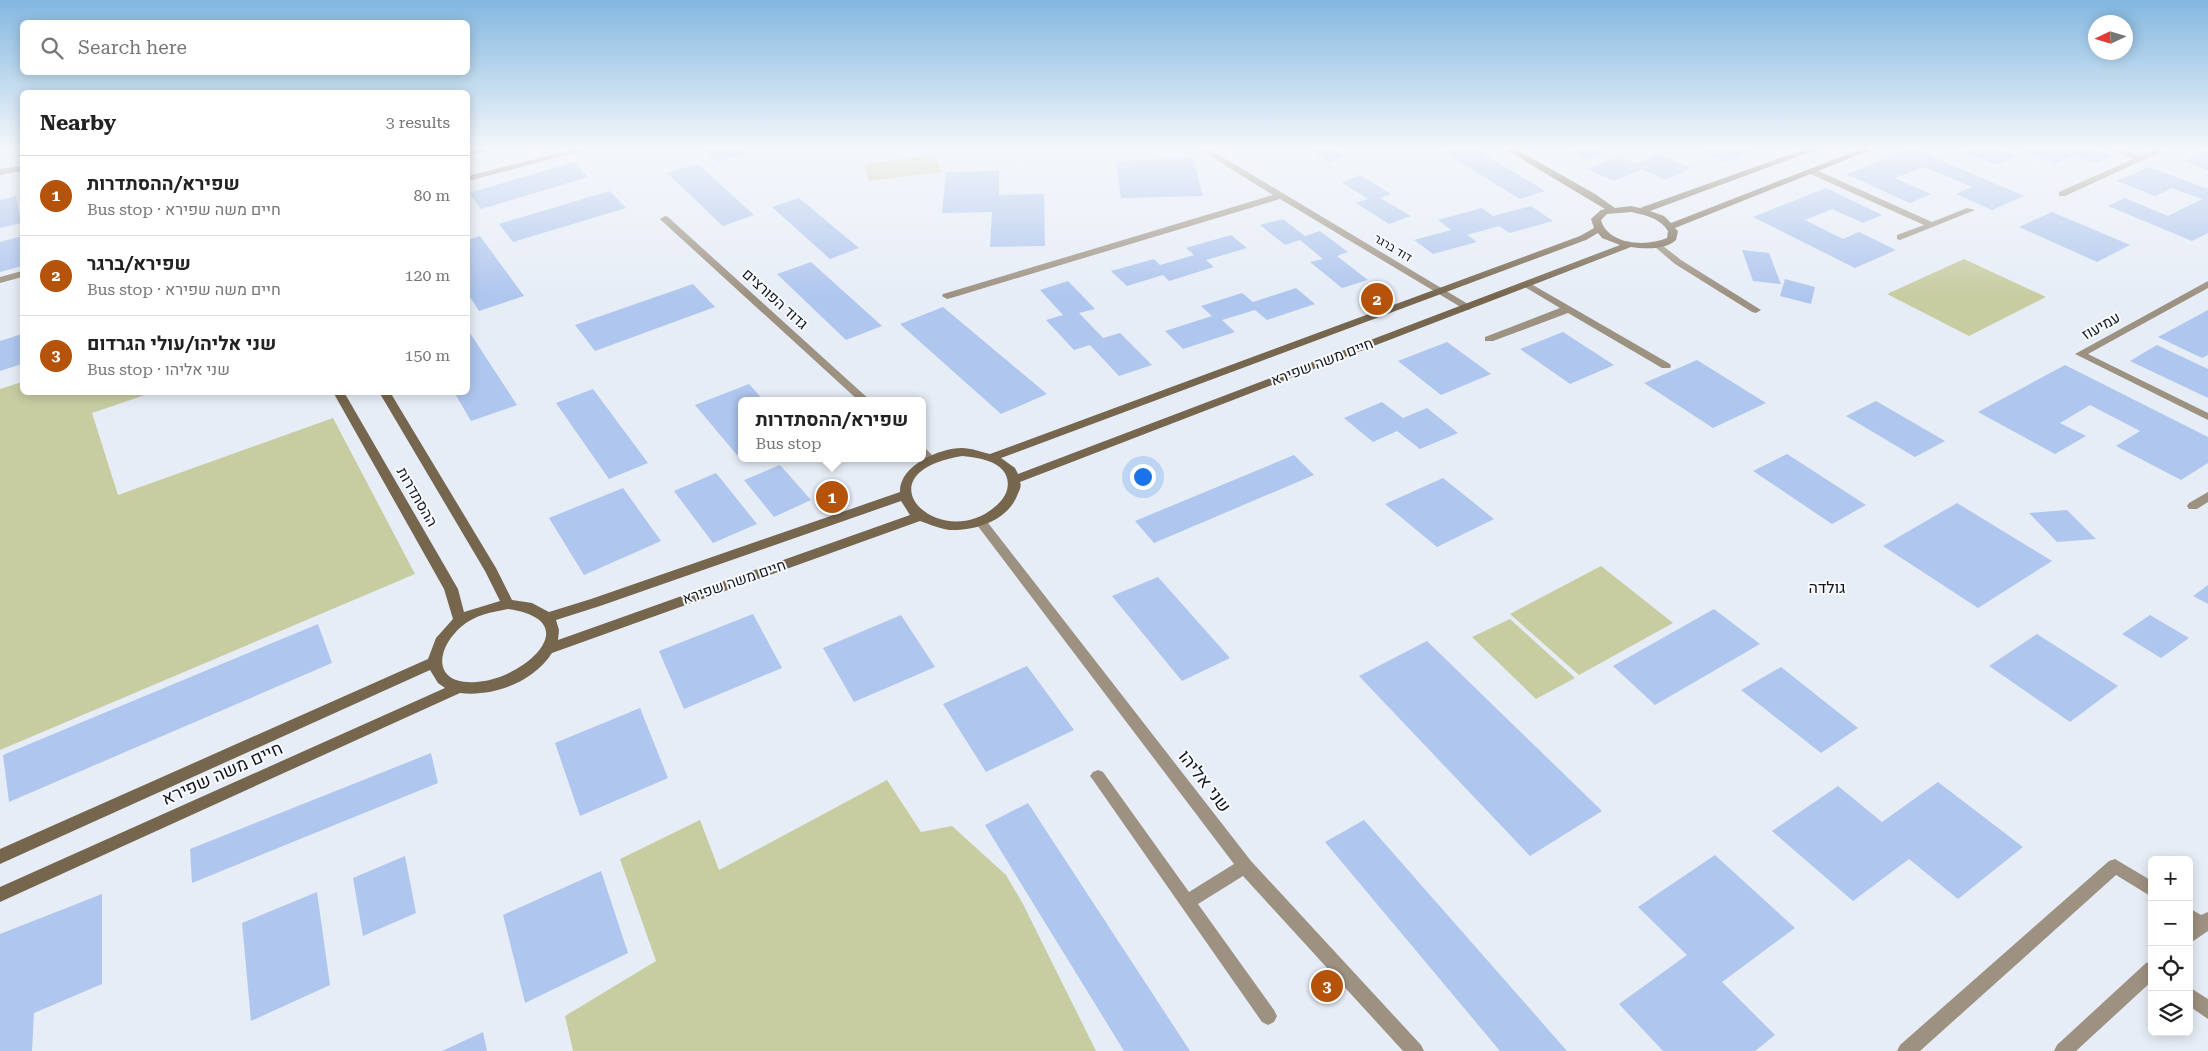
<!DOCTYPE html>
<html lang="en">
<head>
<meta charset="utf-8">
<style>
	:root { --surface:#fff; --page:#f6f6f6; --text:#222; --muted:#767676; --line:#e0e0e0; --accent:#b45309 }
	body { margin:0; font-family:"Roboto Serif",Heebo,serif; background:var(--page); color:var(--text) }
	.controls { position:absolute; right:15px; bottom:15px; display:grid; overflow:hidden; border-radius:8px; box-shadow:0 2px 12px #0003 }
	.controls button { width:45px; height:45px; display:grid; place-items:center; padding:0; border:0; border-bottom:1px solid var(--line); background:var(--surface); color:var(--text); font:25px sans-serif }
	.compass { position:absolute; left:2088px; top:15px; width:45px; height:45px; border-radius:50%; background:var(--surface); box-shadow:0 2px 12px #0003; rotate:266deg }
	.you { position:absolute; left:1142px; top:476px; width:18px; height:18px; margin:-12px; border:4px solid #fff; border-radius:50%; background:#1a73e8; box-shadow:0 0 0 8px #1a73e833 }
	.badge { display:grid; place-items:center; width:32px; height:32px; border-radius:50%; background:var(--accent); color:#fff; font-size:16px; font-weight:700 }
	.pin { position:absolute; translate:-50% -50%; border:2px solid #fff; box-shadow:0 1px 5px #0006 }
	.popup { position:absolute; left:738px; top:397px; width:188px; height:65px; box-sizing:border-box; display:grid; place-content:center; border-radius:8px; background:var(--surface); filter:drop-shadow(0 1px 4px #0005); font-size:16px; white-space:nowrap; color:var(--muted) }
	.popup b { font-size:19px; color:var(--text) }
	.popup::after { content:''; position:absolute; left:50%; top:100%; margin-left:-10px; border:10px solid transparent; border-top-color:var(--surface) }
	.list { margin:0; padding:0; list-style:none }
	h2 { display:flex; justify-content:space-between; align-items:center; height:65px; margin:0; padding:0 20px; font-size:21px }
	h2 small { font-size:16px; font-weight:400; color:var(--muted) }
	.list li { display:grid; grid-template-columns:32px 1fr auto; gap:15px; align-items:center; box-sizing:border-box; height:80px; padding:0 20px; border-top:1px solid var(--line) }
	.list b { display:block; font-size:19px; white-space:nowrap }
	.list p { margin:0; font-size:16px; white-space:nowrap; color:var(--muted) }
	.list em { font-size:16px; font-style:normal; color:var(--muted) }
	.icon { flex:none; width:28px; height:28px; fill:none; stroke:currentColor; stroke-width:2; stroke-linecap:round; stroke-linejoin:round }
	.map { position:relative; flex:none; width:2208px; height:1051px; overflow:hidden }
	.search { position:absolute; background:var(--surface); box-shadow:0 2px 12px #0003; left:20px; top:20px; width:450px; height:55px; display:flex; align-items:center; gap:12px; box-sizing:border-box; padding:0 18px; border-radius:8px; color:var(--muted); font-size:19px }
	.panel { position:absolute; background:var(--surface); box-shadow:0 2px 12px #0003; left:20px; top:90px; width:450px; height:305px; border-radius:8px }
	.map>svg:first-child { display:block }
	.green { fill:#c8cca1 }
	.building { fill:#afc6ee }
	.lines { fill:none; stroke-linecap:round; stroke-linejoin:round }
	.street { fill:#9d9181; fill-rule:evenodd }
	.secondary { fill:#77664e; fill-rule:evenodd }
	.labels { text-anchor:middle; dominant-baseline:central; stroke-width:4; stroke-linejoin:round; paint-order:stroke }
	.far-street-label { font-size:12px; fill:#131518; stroke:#f7fafe }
	.street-label { font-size:15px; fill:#131518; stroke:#f7fafe }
	.neighbourhood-label { font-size:16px; fill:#131518; stroke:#f7fafe }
	.near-street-label { font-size:18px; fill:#131518; stroke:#f7fafe }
</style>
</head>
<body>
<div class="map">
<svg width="2208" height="1051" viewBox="0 0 2208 1051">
	<rect width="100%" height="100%" fill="#e7edf7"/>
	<g class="green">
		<path d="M935 155 942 172 869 181 864 164Z"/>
		<path d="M1964 259 2046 297 1969 336 1887 294Z"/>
		<path d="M22 382V392L143 393 145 395 92 413 118 495 333 418 415 574 0 750V389Z"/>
		<path d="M1601 566 1673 623 1579 675 1510 614Z"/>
		<path d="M1510 619 1575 678 1536 699 1472 637Z"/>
		<path d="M887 780 921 832 952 826 1006 875 1023 904 1096 1051H573L565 1016 656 961 620 859 700 820 719 870Z"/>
	</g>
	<g class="building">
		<path d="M703 149H742L746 153 717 162Z"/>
		<path d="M1308 149H1334L1346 156 1329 162Z"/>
		<path d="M1439 149H1476L1545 191 1520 199Z"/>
		<path d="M1567 149H1609L1587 159Z"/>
		<path d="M1697 149H1754L1726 162Z"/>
		<path d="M1910 149H1914L2024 196 1992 210 1956 194 1972 187 1924 167 1895 178 1931 194 1910 203 1846 174Z"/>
		<path d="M1958 149H1999L2017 157 1996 165Z"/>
		<path d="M2028 149H2093L2112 156 2097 163 2076 155 2055 164 2024 151Z"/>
		<path d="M2208 150V170L2184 161Z"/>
		<path d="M1659 154 1691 168 1665 180 1642 169 1614 181 1587 169 1619 156 1636 164Z"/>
		<path d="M1193 158 1203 196 1121 198 1116 161Z"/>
		<path d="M574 162 588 177 481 209 469 193Z"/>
		<path d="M698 164 754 215 723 226 667 173Z"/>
		<path d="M2149 167 2208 189V233L2192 241 2108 206 2125 198 2168 216 2202 199 2172 188 2155 196 2117 181Z"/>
		<path d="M999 171V195L1044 194 1045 246 990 247 992 212 942 213 946 172Z"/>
		<path d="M1360 175 1391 194 1380 198 1411 216 1389 224 1356 203 1368 199 1341 182Z"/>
		<path d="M1826 188 1882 215 1863 223 1832 209 1805 220 1843 239 1859 232 1896 250 1855 268 1753 217Z"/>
		<path d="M610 191 626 208 513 242 499 224Z"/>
		<path d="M16 196 21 223 0 228V200Z"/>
		<path d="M799 198 859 248 830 259 772 207Z"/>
		<path d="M1531 206 1553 221 1510 233 1499 226 1467 235 1477 242 1433 254 1414 240 1451 230 1438 220 1482 208 1493 216Z"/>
		<path d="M2052 212 2130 245 2097 262 2019 227Z"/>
		<path d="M1283 219 1305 236 1320 231 1348 252 1337 256 1368 280 1342 288 1310 262 1323 259 1300 240 1285 245 1260 225Z"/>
		<path d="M1231 235 1247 248 1206 260 1214 267 1169 281 1163 275 1127 286 1111 271 1154 259 1160 265 1194 255 1186 248Z"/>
		<path d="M22 236V266L0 272V242Z"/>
		<path d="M480 236 524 296 479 311 468 294V240Z"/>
		<path d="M1742 250 1769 253 1781 284 1753 281Z"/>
		<path d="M811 262 882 326 846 340 777 274Z"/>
		<path d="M1785 279 1815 287 1811 304 1780 296Z"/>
		<path d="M1068 281 1095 309 1079 313 1103 338 1120 333 1152 365 1119 376 1090 345 1074 350 1046 320 1063 315 1040 290Z"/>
		<path d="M693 284 715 307 595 351 575 325Z"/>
		<path d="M1296 288 1315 304 1267 320 1255 310 1222 320 1235 332 1183 349 1165 331 1212 316 1201 306 1242 293 1253 302Z"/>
		<path d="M943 307 1047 394 1001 414 900 324Z"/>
		<path d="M2208 310V355L2202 358 2158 337Z"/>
		<path d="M468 330 517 405 471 421 454 392H468Z"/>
		<path d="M1563 332 1614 365 1570 384 1520 349Z"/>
		<path d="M22 334V364L0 371V341Z"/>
		<path d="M1447 342 1491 374 1441 395 1398 361Z"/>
		<path d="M2157 345 2208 369V398L2130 361Z"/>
		<path d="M1697 360 1766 403 1713 428 1644 383Z"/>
		<path d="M2065 365 2208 437V463L2181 480 2116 446 2140 431 2090 405 2060 423 2086 436 2055 454 1978 412Z"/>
		<path d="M749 384 764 401H742V453L737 455 695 405Z"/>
		<path d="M593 389 648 463 609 479 556 403Z"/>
		<path d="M1876 401 1945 441 1915 457 1846 416Z"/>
		<path d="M1382 402 1403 418 1427 408 1458 433 1420 449 1397 431 1373 442 1344 418Z"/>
		<path d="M1787 454 1866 505 1832 524 1753 471Z"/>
		<path d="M1294 455 1314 475 1154 543 1135 521Z"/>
		<path d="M780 465 811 500 774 517 744 480Z"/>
		<path d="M716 473 757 524 713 543 674 491Z"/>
		<path d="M1443 478 1494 519 1437 547 1385 504Z"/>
		<path d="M623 488 661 541 584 575 549 518Z"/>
		<path d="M1957 503 2052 561 1978 608 1883 546Z"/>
		<path d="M2067 510 2096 539 2057 542 2029 513Z"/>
		<path d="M1158 577 1230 658 1182 681 1112 596Z"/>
		<path d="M2208 585V604L2193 596Z"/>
		<path d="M1714 609 1760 644 1655 705 1613 666Z"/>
		<path d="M753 614 782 668 684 709 659 651Z"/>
		<path d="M901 615 935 667 854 702 823 648Z"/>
		<path d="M2150 615 2189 638 2161 658 2122 634Z"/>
		<path d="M318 624 332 663 9 802 3 755Z"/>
		<path d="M2037 634 2118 686 2070 722 1989 666Z"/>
		<path d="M1427 641 1602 811 1530 856 1359 676Z"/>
		<path d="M1027 666 1074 730 986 772 943 704Z"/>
		<path d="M1781 667 1858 728 1821 753 1741 690Z"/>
		<path d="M640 708 668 778 580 816 555 743Z"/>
		<path d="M431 753 438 783 192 883 190 849Z"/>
		<path d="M1938 782 2023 847 1958 899 1909 859 1853 901 1772 831 1838 786 1882 822Z"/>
		<path d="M1028 803 1190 1051H1124L985 825Z"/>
		<path d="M1364 820 1567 1051H1500L1325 842Z"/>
		<path d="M1715 855 1795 928 1722 982 1775 1035 1755 1051H1663L1619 1004 1687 955 1638 907Z"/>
		<path d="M405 856 416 913 363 936 353 878Z"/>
		<path d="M601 871 628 953 525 1003 503 915Z"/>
		<path d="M317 892 330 985 251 1021 242 923Z"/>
		<path d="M102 894V984L34 1013 32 1051H0V934Z"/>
		<path d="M483 1032 487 1051H442Z"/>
	</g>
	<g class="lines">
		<g class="street">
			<path d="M477 149H492L468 156V152Z"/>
			<path d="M574 149H589L468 181V176Z"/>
			<path d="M1199 149H1209L1473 307 1468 310 1464 309 1280 199 951 298 947 299 942 296 943 294 1273 195Z"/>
			<path d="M2110 149H2122L2140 156 2155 149H2167L2065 196H2059V192L2133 159Z"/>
			<path d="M22 166V171L0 175V169Z"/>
			<path d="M1808 169H1814L1932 222 1967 208 1975 210 1900 240 1897 239V235L1924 225 1808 173Z"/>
			<path d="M665 216 668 217 871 401H859L662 221 660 219Z"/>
			<path d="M1658 242 1681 260 1761 310 1756 313 1752 312 1675 264 1655 247V243Z"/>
			<path d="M22 271V277L0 283V277Z"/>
			<path d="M1526 281 1670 364 1671 366 1670 368H1662L1568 313 1493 341H1485V337L1560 308 1523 286 1521 284Z"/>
			<path d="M2208 281V288L2088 354 2208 413V420L2075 354Z"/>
			<path d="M922 448 926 449 937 460 935 463H927L922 458Z"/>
			<path d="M2208 492V502L2197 509H2189L2187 506 2189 503Z"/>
			<path d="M981 518 985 519 1251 861 1421 1045 1424 1051H1403L1243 876 1198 904 1274 1010 1277 1016 1274 1022 1268 1025 1262 1022 1093 780 1090 776 1093 772 1098 770 1103 772 1189 892 1234 864 977 525 975 522Z"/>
			<path d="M2115 859 2152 881V897L2116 875 1920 1051H1897L1900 1045 2109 861Z"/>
			<path d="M2189 908 2201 915 2208 912V931L2189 944Z"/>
			<path d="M2152 961V981L2076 1051H2054L2057 1045 2146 963Z"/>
			<path d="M2189 987 2208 999V1019L2189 1006Z"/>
		</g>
		<path class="secondary" d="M1505 149H1516L1595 194 1615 208 1631 206 1640 208 1805 149H1818L1650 211 1664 216 1671 223 1861 149H1873L1675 228 1678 231 1676 240C1665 250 1645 249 1631 247L1020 482C1022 487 1019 491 1017 496 1007 521 974 531 950 530 940 529 929 524 920 521L552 653C533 682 494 697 460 693L0 902V887L445 688 438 683 430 670 0 864V849L428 659 436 638 453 619 444 589 333 392H344L458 589 464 612 500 601 485 571 379 392H390L496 568 512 600 532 603 549 612 591 599 900 492C899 466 939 448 962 448 971 448 981 452 990 454L1580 236 1594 228 1591 219 1601 210 1605 209ZM1631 212C1645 215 1660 218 1668 231L1667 238C1646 247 1608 245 1601 220L1607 214ZM1598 233 1602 238 1620 245 1018 474 1015 468 1001 458 1586 240ZM962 456C971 457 980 458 988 461 1011 468 1014 490 997 505 942 556 855 474 962 456ZM901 501 910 515 558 640 559 630 556 620 600 606ZM508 609C589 621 523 680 476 682 432 685 435 649 462 626 475 615 492 612 508 609Z"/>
	</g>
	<linearGradient id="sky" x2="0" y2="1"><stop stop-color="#83b7e0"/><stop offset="0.5" stop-color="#f4f7fb"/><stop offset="1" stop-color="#f4f7fb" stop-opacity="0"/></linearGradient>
	<rect width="2208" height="296" fill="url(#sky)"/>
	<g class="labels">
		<g class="far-street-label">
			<text transform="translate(1393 248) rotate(31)">דוד ברגר</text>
		</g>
		<g class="street-label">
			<text transform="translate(775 299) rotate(42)">גדוד הפורצים</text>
			<text transform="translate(2101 326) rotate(-29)">עמיעוז</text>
			<text transform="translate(1322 362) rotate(-21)">חיים משה שפירא</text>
			<text transform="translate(417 497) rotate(60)">ההסתדרות</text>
			<text transform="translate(734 582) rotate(-19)">חיים משה שפירא</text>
		</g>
		<g class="neighbourhood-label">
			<text x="1827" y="587">גולדה</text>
		</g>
		<g class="near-street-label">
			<text transform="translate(222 773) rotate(-24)">חיים משה שפירא</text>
			<text transform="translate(1205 781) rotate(52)">שני אליהו</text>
		</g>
	</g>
</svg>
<div class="controls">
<button>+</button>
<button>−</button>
<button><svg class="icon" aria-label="locate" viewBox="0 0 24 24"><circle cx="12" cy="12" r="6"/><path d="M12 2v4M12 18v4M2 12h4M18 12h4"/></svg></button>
<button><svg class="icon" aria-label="layers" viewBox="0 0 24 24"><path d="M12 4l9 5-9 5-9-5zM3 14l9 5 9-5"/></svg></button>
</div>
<svg class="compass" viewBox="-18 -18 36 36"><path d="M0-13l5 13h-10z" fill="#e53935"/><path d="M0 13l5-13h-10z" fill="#767676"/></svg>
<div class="you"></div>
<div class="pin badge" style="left:832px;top:497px">1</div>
<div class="popup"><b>שפירא/ההסתדרות</b>Bus stop</div>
<div class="pin badge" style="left:1377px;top:299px">2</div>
<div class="pin badge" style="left:1327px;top:986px">3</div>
<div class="search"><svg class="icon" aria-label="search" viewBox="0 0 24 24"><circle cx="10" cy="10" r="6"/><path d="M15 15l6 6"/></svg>Search here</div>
<section class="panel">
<h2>Nearby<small>3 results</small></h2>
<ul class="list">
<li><span class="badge">1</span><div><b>שפירא/ההסתדרות</b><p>Bus stop · חיים משה שפירא</p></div><em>80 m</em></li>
<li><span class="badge">2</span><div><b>שפירא/ברגר</b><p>Bus stop · חיים משה שפירא</p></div><em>120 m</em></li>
<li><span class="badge">3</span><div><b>שני אליהו/עולי הגרדום</b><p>Bus stop · שני אליהו</p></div><em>150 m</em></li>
</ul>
</section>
</div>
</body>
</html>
